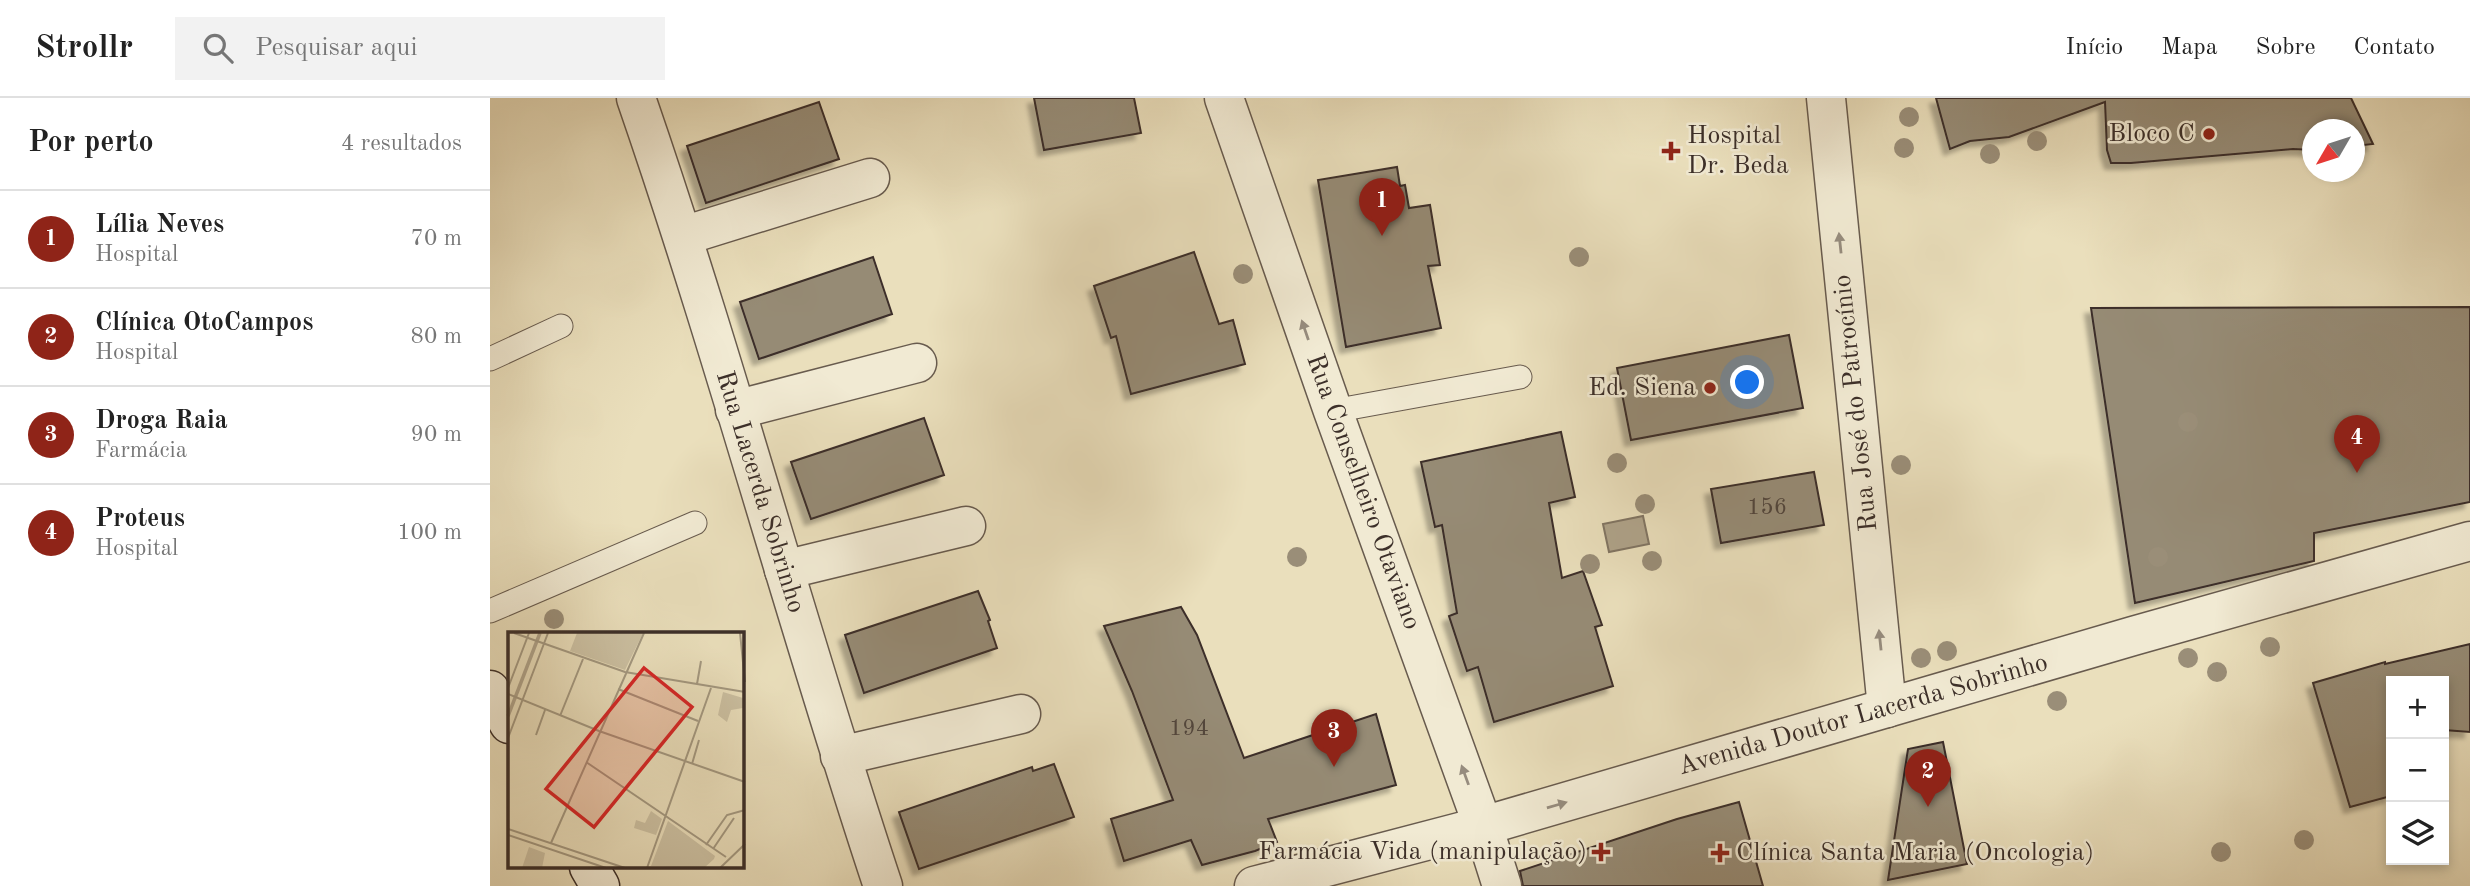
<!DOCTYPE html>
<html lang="pt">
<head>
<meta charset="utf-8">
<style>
	:root { --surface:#fff; --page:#f2f2f2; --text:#222; --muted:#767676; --line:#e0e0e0; --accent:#8f2418 }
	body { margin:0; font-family:"Old Standard TT",serif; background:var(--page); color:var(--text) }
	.controls { position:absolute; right:21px; bottom:21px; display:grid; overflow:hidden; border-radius:0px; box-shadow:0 4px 10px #0003 }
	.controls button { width:63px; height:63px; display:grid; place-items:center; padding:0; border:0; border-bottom:2px solid var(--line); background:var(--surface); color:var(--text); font:35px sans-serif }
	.compass { position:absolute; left:1812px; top:21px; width:63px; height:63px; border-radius:50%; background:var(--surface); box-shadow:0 4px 10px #0003; rotate:231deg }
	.you { position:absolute; left:1258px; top:285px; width:24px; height:24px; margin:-18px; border:5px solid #fff; border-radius:50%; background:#1a73e8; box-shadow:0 0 0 10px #1a73e833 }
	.badge { display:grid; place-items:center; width:46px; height:46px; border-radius:50%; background:var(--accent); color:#fff; font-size:23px; font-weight:700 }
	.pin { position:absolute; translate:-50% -58px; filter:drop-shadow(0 2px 4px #0008) }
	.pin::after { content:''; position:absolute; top:37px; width:24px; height:21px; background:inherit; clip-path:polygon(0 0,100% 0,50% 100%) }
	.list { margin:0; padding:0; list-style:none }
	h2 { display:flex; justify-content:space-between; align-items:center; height:91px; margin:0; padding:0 28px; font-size:30px }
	h2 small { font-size:23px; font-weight:400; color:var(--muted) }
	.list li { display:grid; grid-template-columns:46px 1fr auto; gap:21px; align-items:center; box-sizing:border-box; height:98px; padding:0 28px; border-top:2px solid var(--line) }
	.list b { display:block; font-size:26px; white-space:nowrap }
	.list p { margin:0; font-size:23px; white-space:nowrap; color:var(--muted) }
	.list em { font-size:23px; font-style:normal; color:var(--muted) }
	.icon { flex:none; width:38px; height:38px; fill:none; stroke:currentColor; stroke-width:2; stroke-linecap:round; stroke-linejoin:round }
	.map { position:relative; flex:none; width:1980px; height:788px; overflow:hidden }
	header { display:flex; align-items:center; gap:42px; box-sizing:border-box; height:98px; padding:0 35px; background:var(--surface); border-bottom:2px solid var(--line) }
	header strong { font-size:33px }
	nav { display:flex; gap:38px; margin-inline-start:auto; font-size:24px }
	.search { width:490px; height:63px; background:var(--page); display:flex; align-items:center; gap:18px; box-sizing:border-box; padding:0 24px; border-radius:0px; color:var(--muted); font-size:26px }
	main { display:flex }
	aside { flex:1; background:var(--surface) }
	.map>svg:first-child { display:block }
	.water { fill:#afa38a; stroke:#817563; stroke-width:2 }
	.building { fill:#968b75; stroke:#3c2f29; stroke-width:2; filter:url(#shadow) }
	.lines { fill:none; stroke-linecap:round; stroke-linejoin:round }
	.service-casing { stroke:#685b4e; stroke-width:25 }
	.minor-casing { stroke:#685b4e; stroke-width:41 }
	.secondary-casing { stroke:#3c2f29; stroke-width:41 }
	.service { stroke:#f1ead3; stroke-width:23 }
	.minor { stroke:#f1ead3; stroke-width:38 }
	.secondary { stroke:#f1ead3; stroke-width:38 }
	.tree { fill:#9a8e78 }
	.oneway { fill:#968c7e }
	.poi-dot { fill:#8f2418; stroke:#f1ead3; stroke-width:2.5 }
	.labels { text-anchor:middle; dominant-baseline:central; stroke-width:5; stroke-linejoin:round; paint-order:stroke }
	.number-label { font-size:23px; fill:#52463c }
	.poi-label { font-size:26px; fill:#3c2f29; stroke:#f1ead3; text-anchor:end }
	.street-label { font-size:26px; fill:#3c2f29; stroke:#f1ead3 }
	.inset-river { fill:none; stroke:#afa38a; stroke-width:3.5 }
	.inset-road { fill:none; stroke:#a49981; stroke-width:2 }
	.view { fill:#d62828; fill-opacity:0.15; stroke:#d62828; stroke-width:3.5 }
	.inset-edge { fill:none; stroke:#3c2f29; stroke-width:3.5 }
</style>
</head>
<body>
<header>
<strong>Strollr</strong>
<div class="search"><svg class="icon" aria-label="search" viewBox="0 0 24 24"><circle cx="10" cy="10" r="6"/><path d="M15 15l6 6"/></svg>Pesquisar aqui</div>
<nav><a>Início</a><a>Mapa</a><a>Sobre</a><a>Contato</a></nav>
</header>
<main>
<aside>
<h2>Por perto<small>4 resultados</small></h2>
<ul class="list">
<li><span class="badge">1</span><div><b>Lília Neves</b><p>Hospital</p></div><em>70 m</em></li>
<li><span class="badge">2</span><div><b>Clínica OtoCampos</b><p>Hospital</p></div><em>80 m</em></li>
<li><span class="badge">3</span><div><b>Droga Raia</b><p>Farmácia</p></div><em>90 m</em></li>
<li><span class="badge">4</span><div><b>Proteus</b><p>Hospital</p></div><em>100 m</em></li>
</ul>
</aside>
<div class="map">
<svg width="1980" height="788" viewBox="0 0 1980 788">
	<defs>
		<filter id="shadow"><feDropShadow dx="-6" dy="6" stdDeviation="2" flood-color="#0004"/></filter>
	</defs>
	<rect width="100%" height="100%" fill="#eadfbc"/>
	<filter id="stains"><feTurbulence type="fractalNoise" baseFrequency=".00286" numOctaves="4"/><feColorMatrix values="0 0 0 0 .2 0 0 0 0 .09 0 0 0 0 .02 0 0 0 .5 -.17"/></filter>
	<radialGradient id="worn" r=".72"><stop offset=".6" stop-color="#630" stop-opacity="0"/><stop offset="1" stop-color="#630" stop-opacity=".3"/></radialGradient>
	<path class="water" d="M1153 418 1159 446 1119 454 1113 426Z"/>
	<g class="building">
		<path d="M544 0H644L651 35 554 52Z"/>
		<path d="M1446 0H1861L1883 46 1865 48V32H1823V52L1803 51 1641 65H1621L1617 52 1615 4 1519 39 1480 43 1460 51Z"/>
		<path d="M329 4 349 61 216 105 197 48Z"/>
		<path d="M907 69 910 88 915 87 919 110 940 107 950 167 938 168 951 230 856 249 828 82Z"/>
		<path d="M704 154 729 226 743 222 755 266 641 296 626 238 621 240 604 188Z"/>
		<path d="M383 159 402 216 269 261 250 204Z"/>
		<path d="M1980 209V404L1824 435V463L1645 505 1601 210Z"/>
		<path d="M1299 237 1313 310 1141 342 1127 270Z"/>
		<path d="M434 320 454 377 321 421 301 364Z"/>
		<path d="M1071 334 1085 399 1059 405 1072 480 1093 473 1112 527 1105 529 1123 588 1004 624 988 569 977 573 959 518 967 515 952 427 945 429 931 364Z"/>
		<path d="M1324 374 1334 427 1231 445 1221 391Z"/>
		<path d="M488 493 500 522 498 523 507 550 374 595 355 537Z"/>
		<path d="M691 509 707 537 754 660 886 616 906 687 778 721 787 744 765 753 712 767 701 742 634 763 621 721 683 702 642 593 614 528Z"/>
		<path d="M1980 546V634L1954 632V583H1901V698L1860 709 1823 585 1895 564V566Z"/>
		<path d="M1453 644 1477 766 1398 782 1418 651Z"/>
		<path d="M564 666 584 719 429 771 409 714 542 669 543 673Z"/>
		<path d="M1249 704 1273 788H1033L1030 773 1187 721Z"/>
	</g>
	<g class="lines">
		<defs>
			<g id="service">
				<path d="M0 261 71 228"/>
				<path d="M843 313 1030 279"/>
				<path d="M0 513 205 425"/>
			</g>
			<g id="minor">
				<path d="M146 0C236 260 306 527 393 788"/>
				<path d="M734 0 843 313 993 728 1012 788"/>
				<path d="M1336 0 1397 610"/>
				<path d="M193 138 380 80"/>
				<path d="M245 312 427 265"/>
				<path d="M294 472 476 428"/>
				<path d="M350 658 531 616"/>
				<path d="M764 788 993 728 1643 538 1980 443"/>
			</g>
			<g id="secondary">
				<path d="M0 592 19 626"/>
				<path d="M99 769 110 788"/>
			</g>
		</defs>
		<use href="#service" class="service-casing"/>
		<use href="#minor" class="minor-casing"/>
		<use href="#secondary" class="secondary-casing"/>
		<use href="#service" class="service"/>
		<use href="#minor" class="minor"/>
		<use href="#secondary" class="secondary"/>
	</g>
	<g class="tree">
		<circle cx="1419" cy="19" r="10"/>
		<circle cx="1547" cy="43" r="10"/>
		<circle cx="1414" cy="50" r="10"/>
		<circle cx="1500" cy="56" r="10"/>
		<circle cx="1089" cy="159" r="10"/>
		<circle cx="753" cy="176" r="10"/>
		<circle cx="1698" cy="324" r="10"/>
		<circle cx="1127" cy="365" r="10"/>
		<circle cx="1411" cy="367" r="10"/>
		<circle cx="1155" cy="406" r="10"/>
		<circle cx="807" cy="459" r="10"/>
		<circle cx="1668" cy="459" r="10"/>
		<circle cx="1162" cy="463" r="10"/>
		<circle cx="1100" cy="466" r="10"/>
		<circle cx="64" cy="521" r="10"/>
		<circle cx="1780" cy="549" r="10"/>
		<circle cx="1457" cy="553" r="10"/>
		<circle cx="1431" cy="560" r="10"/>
		<circle cx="1698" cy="560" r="10"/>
		<circle cx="1727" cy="574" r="10"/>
		<circle cx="1567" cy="603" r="10"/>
		<circle cx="1814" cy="742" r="10"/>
		<circle cx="1731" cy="754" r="10"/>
	</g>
	<defs><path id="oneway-solid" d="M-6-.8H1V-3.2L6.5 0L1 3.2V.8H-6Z" transform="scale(1.75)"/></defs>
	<g class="oneway">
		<use href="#oneway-solid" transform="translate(1350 145) rotate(-96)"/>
		<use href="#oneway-solid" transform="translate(815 232) rotate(-109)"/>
		<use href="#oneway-solid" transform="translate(1390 542) rotate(-96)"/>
		<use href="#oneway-solid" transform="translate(975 677) rotate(-110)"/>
		<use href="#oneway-solid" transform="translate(1067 707) rotate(-16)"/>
	</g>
	<g class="poi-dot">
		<circle cx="1719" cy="36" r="7"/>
		<path d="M1177.5 42.5h7v7h7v7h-7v7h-7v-7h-7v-7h7z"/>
		<circle cx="1220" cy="290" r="7"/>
		<path d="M1107.5 743.5h7v7h7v7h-7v7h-7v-7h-7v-7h7z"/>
		<path d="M1226.5 744.5h7v7h7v7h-7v7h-7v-7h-7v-7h7z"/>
	</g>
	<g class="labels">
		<g class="number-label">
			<text x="1277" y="409">156</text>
			<text x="699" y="630">194</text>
		</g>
		<g class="poi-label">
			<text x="1705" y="36">Bloco C</text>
			<text x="1197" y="38" text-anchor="start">Hospital<tspan x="1197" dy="30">Dr. Beda</tspan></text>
			<text x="1206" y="290">Ed. Siena</text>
			<text x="1097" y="754">Farmácia Vida (manipulação)</text>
			<text x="1246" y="755" text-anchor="start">Clínica Santa Maria (Oncologia)</text>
		</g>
		<g class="street-label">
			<text transform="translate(1366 305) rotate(-96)">Rua José do Patrocínio</text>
			<text transform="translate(270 394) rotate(73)">Rua Lacerda Sobrinho</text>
			<text transform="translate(873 394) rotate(70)">Rua Conselheiro Otaviano</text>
			<text transform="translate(1373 617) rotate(-16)">Avenida Doutor Lacerda Sobrinho</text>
		</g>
	</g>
	<g transform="translate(18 534)">
		<rect width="236" height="236" fill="#eadfbc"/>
		<path d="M69 1H135L117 38 62 19ZM215 60 235 66V76L223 78 219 90 210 83ZM143 179 154 187 148 203 126 196 128 188 137 191ZM160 189 207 224 206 227 196 236 143 234ZM21 215 37 221 34 236H14Z" fill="#ccc1a3"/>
		<path class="inset-river" d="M0 84 32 1"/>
		<path class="inset-road" d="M6 1 117 40 237 60M232 1 237 50M189 52 193 29M0 56 21 1M110 57 190 89M0 62 91 99 237 150M52 84 75 27M28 103 37 78M0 106 40 1M78 130 218 225M184 132 191 108M0 197 117 236M0 203 98 236M43 211 136 1M198 213 219 183 237 178M205 217 226 186M139 236 203 56M212 236 237 212"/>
		<path class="view" d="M136 36 184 75 86 195 38 157Z"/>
		<rect width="236" height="236" class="inset-edge"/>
	</g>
	<rect width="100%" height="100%" filter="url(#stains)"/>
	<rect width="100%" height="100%" fill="url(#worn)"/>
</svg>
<div class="controls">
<button>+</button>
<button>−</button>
<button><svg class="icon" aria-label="layers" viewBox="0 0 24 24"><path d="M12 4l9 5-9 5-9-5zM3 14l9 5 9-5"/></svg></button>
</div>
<svg class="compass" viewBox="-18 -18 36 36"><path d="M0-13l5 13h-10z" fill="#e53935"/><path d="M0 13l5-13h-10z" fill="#767676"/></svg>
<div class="you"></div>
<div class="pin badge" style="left:892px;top:138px">1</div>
<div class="pin badge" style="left:1438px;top:709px">2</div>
<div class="pin badge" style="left:844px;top:669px">3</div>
<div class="pin badge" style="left:1867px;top:375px">4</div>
</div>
</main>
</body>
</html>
